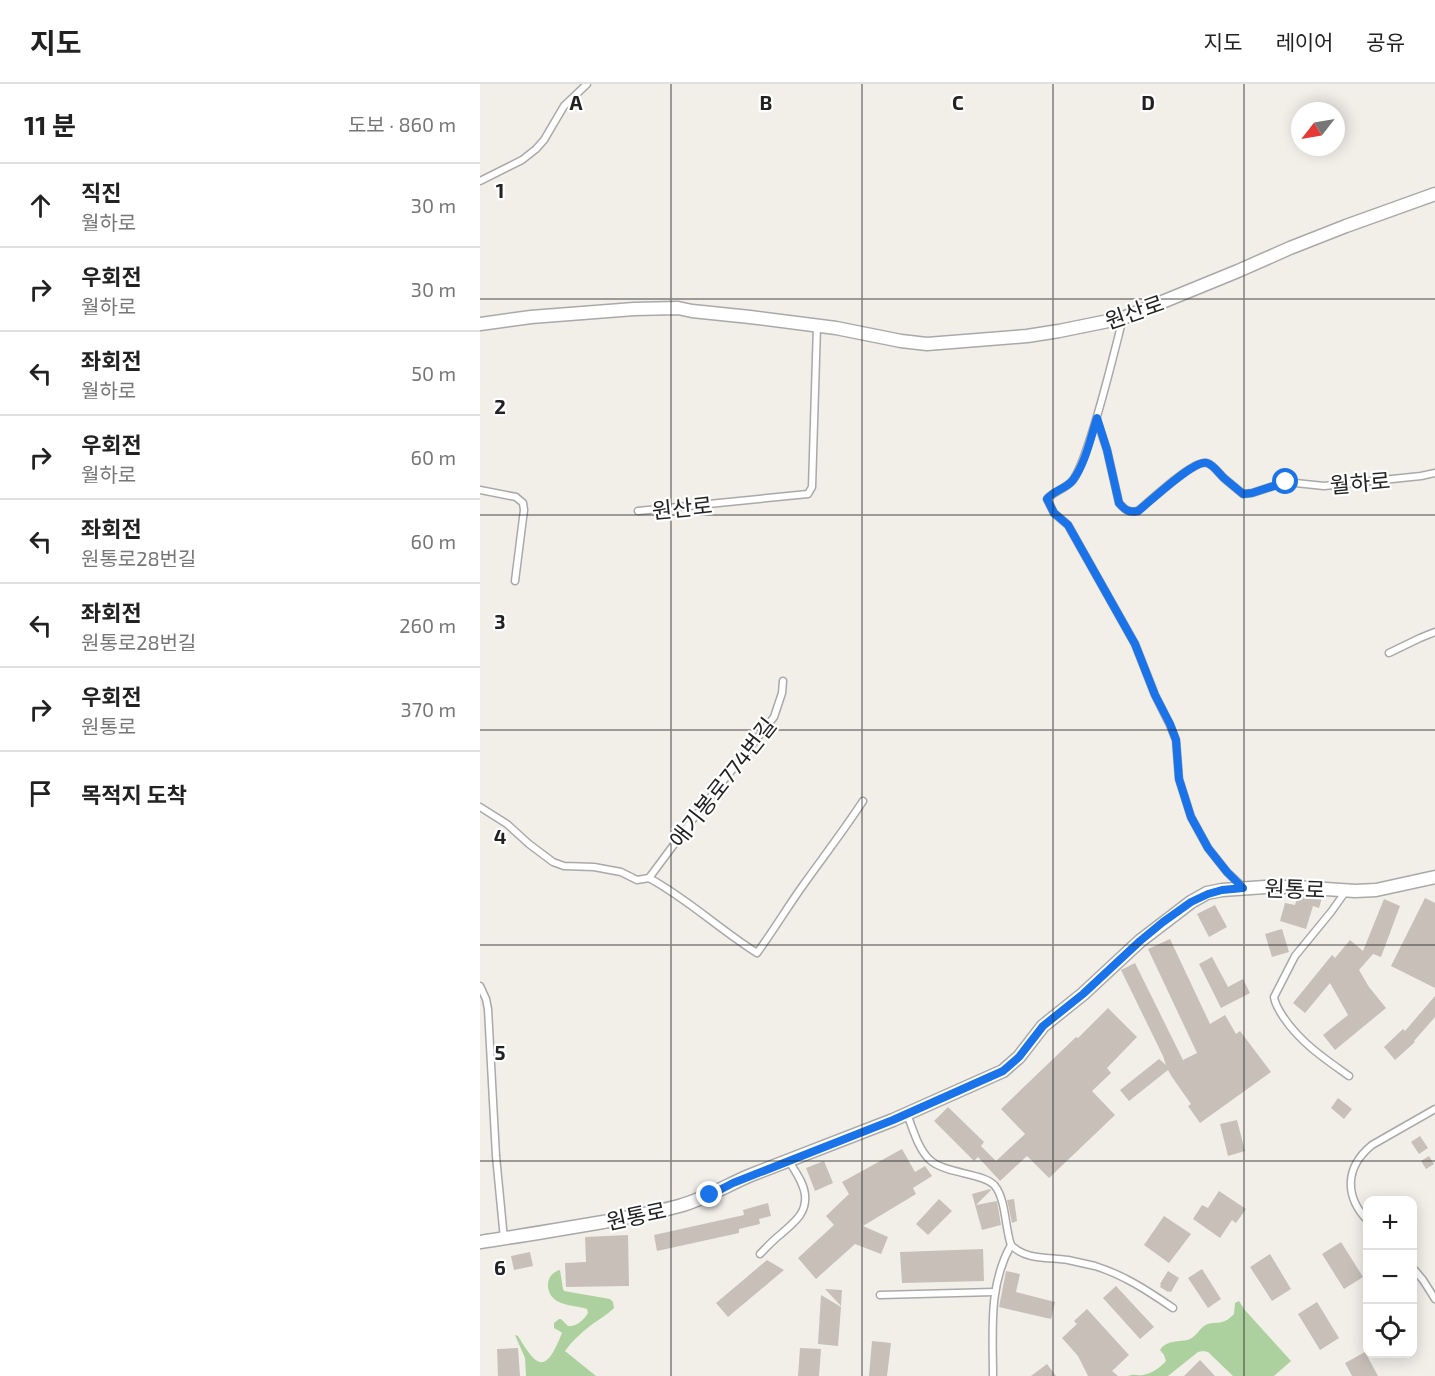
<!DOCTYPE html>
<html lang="ko">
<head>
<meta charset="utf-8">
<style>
	:root { --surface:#fff; --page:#f6f6f6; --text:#222; --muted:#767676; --line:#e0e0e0 }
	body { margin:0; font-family:"Exo 2","Noto Sans KR",sans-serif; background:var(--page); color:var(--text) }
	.controls { position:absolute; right:18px; bottom:18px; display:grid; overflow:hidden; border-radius:12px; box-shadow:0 3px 15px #0003 }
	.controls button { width:54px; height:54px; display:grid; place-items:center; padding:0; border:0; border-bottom:2px solid var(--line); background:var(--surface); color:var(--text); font:30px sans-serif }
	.compass { position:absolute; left:811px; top:18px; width:54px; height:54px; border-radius:50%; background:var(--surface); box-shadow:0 3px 15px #0003; rotate:239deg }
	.stop { position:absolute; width:18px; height:18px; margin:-14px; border:4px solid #1a73e8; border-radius:50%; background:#fff }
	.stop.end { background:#1a73e8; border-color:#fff; box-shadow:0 2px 6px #0008 }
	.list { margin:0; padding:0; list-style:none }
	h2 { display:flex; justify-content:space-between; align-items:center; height:78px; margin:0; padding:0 24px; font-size:26px }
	h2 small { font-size:20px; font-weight:400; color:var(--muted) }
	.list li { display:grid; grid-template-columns:39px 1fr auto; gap:18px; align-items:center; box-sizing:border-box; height:84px; padding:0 24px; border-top:2px solid var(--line) }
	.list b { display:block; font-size:22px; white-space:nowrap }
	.list p { margin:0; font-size:20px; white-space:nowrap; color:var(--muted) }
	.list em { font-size:20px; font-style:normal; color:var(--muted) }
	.icon { flex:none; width:33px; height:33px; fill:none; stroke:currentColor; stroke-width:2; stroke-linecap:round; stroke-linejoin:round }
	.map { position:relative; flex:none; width:955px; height:1292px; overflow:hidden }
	header { display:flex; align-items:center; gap:36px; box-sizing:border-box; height:84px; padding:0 30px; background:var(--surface); border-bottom:2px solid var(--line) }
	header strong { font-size:28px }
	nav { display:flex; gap:33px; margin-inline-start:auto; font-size:21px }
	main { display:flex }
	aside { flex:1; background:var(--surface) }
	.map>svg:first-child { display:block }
	.forest { fill:#add19e }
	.building { fill:#c7bfb8 }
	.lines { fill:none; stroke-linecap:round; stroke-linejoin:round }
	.lane-casing { stroke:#a9a9a9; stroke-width:9 }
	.street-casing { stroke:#a9a9a9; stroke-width:15 }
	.lane { stroke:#fff; stroke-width:6 }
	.street { stroke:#fff; stroke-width:12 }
	.route { stroke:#1a73e8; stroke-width:8 }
	.grid { fill:none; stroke:#222; stroke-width:1.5; stroke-opacity:0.55 }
	.labels { text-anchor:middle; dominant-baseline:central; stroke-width:4.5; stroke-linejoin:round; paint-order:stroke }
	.street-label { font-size:22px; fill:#222; stroke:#fff }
	.grid-label { font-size:20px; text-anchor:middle; font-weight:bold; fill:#222; stroke:#fff; stroke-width:4.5; stroke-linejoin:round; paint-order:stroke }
</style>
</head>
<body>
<header>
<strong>지도</strong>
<nav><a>지도</a><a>레이어</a><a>공유</a></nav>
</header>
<main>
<aside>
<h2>11 분<small>도보 · 860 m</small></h2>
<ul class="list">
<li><svg class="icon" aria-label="ahead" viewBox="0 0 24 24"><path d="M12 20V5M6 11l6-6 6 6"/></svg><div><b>직진</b><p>월하로</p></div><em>30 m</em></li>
<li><svg class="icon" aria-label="right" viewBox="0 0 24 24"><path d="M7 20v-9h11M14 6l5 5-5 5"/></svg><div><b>우회전</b><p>월하로</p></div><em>30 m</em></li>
<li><svg class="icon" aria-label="left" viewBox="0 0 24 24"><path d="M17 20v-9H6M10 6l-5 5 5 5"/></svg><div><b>좌회전</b><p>월하로</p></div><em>50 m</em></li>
<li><svg class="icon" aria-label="right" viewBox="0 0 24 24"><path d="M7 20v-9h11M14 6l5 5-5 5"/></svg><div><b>우회전</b><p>월하로</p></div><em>60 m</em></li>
<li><svg class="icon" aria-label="left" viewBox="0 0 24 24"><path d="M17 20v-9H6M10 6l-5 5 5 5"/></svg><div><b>좌회전</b><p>원통로28번길</p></div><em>60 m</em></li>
<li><svg class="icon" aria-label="left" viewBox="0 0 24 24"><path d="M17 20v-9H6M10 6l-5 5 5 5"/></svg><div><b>좌회전</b><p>원통로28번길</p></div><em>260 m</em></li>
<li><svg class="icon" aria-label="right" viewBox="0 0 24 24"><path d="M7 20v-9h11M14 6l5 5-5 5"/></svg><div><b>우회전</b><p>원통로</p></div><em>370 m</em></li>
<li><svg class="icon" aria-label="arrive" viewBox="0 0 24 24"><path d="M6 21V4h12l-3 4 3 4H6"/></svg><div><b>목적지 도착</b></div></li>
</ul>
</aside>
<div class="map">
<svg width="955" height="1292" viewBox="0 0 955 1292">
	<rect width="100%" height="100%" fill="#f2efe9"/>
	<g class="forest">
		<path d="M80 1186 83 1205 84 1207 130 1215 133 1218 134 1224C128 1230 121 1234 114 1239 103 1247 93 1256 85 1267L116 1292H46L45 1274 35 1251 38 1252C58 1286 66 1289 82 1249L81 1248 74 1244V1239L79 1235H81L88 1242C96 1243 104 1236 108 1229L107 1225C98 1222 86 1222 77 1217 65 1210 64 1190 80 1186Z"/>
		<path d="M759 1217 764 1225 811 1277 794 1292H753L728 1268 723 1267 718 1268 688 1292H648C654 1289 657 1292 663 1291 671 1290 681 1283 686 1277L684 1271 680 1266C687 1255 699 1259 710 1255 716 1252 719 1246 724 1242 735 1235 741 1244 754 1230L755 1219Z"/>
	</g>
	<g class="building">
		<path d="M818 811 842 814 839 824 833 822 826 845 800 837 805 819 815 821Z"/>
		<path d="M945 814 955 819V904L911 882Z"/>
		<path d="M904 815 920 822 901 873 893 870 879 886 889 903 906 924 855 966 843 951 868 931 850 899 825 929 813 919 852 871 855 874 870 856 883 867Z"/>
		<path d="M735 821 747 843 729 853 717 830Z"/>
		<path d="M802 845 809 868 792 873 785 850Z"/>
		<path d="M690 855 730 940 745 931 756 950 760 947 791 988 720 1039 708 1022 711 1020 692 993 688 986 649 1017 640 1006 679 975 686 981 683 972 641 886 655 879 703 976 717 969 668 865Z"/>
		<path d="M732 873 748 903 763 895 770 909 741 924 719 880Z"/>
		<path d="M955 912V933L934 957 935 958 915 976 904 963 923 945 925 947Z"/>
		<path d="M628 924 657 953 627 984 631 989 612 1007 635 1031 569 1094 547 1072 520 1097 498 1073 494 1077 454 1037 468 1023 504 1058 501 1062 516 1077 545 1050 521 1025 596 953 598 954Z"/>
		<path d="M858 1014 872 1025 864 1035 851 1024Z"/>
		<path d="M757 1036 765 1067 748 1072 740 1040Z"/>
		<path d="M940 1052 948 1064 939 1070 931 1058Z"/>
		<path d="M422 1065 435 1088 445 1082 452 1092 433 1104 436 1110 383 1142 408 1153 401 1170 375 1160 336 1195 318 1174 354 1141 346 1132 369 1110 362 1098Z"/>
		<path d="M949 1072 954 1080 946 1085 941 1077Z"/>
		<path d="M344 1077 353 1099 335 1107 326 1084Z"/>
		<path d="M510 1105 511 1106 496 1121 517 1117 521 1141 502 1146 492 1110Z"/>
		<path d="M739 1107 766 1125 756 1139 752 1136 740 1154 713 1135 722 1121 728 1124Z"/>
		<path d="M459 1115 472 1127 448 1151 436 1140Z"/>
		<path d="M534 1115 537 1137 532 1139 527 1116Z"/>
		<path d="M288 1119 291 1132 279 1135 280 1140 259 1145V1149L177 1167 174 1151 264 1131 263 1126Z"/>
		<path d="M684 1132 711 1150 689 1179 664 1161Z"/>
		<path d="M148 1151 149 1202 86 1203 85 1179 106 1178 105 1153Z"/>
		<path d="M861 1158 883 1193 864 1205 842 1170Z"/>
		<path d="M503 1165 504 1197 422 1199 420 1168Z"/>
		<path d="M50 1168 53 1182 34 1186 31 1172Z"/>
		<path d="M790 1170 811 1205 792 1217 770 1183Z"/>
		<path d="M287 1176 304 1186 248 1233 236 1219Z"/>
		<path d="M722 1185 741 1215 728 1224 708 1194Z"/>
		<path d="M526 1187 540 1190 536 1208 575 1218 571 1235 519 1223Z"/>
		<path d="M688 1187 699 1194 691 1208 689 1207 688 1208 680 1203 681 1201 680 1200Z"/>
		<path d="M636 1202 674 1243 660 1255 623 1214Z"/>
		<path d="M345 1205 362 1206 361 1222Z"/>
		<path d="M341 1211 361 1223 358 1262 338 1260Z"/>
		<path d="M837 1218 859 1254 840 1266 818 1230Z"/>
		<path d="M607 1225 649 1271 632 1287 638 1292H608L598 1272 582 1254 597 1240 594 1237Z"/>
		<path d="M392 1257 411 1259 407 1292H389Z"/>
		<path d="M38 1264 40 1292H18L17 1265Z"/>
		<path d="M320 1264 341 1265 339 1292H318Z"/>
		<path d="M885 1268 898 1292H872L865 1279Z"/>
		<path d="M720 1276 735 1292H704Z"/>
		<path d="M567 1280 576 1292H551Z"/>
	</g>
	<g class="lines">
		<defs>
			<g id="lane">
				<path d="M0 97 42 76 56 65 64 56 84 22 107 0"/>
				<path d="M643 234C632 277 622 320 608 361 604 373 600 386 593 396 586 405 574 407 567 415L574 429 588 441 655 560 675 611 690 641 696 656 699 695 711 733 728 764 747 788 763 803"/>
				<path d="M617 336 627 366 639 419C645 426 649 429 658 427 670 417 714 375 727 379 734 381 739 390 745 395 751 400 757 405 763 410L772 409 806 398 844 402 941 392 955 389"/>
				<path d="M0 406 36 413 43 419 44 426 35 497"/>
				<path d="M158 427 328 410 332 403 337 242"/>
				<path d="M909 569 940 554 955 548"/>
				<path d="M0 723 27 740 49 760 73 778 84 782 114 783 141 788 157 796 169 794 210 739 294 633 302 609 303 597"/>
				<path d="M169 794C208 815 240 846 277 869 294 846 308 822 324 800 344 772 364 746 383 717"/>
				<path d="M866 807 851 828 815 872 794 913C795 921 800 928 804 934 821 959 845 975 869 992"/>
				<path d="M0 902 6 915 8 925 16 1072 24 1155"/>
				<path d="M427 1030C433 1045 438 1065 450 1076 465 1090 505 1089 515 1102 526 1116 525 1144 531 1161 545 1176 568 1173 588 1176 597 1178 606 1180 615 1182 644 1191 668 1207 693 1224"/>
				<path d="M888 1137C864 1112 865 1083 892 1061L955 1025"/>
				<path d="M280 1170C287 1163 293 1156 301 1150 313 1139 327 1130 325 1111 324 1099 315 1087 309 1077"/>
				<path d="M932 1183 943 1196 955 1215"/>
				<path d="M400 1211 514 1208"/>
				<path d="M513 1292C513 1247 508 1202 531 1161"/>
			</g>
			<g id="street">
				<path d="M0 240 51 233 154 225 198 224 212 227 270 233 356 244 421 257 447 260 547 252 579 247 643 234 758 187 810 164 866 142 955 110"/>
				<path d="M0 1158C41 1152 82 1145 123 1138 148 1133 174 1129 199 1122 225 1115 247 1101 271 1091L413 1036 523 987 539 973 563 942 603 910 660 857 711 818 727 809 742 806 785 803H816L875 807 896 806 955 793"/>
			</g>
		</defs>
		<use href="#lane" class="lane-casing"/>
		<use href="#street" class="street-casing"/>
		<use href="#lane" class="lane"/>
		<use href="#street" class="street"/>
	</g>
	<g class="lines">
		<path class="route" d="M230 1111 253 1099 413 1036 523 987 539 973 563 942 603 910 660 857 683 838 711 818 728 810 742 806 763 804 747 788 728 764 711 733 699 695 696 656 690 640 675 611 655 560 588 441 574 429 567 415C574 406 586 405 593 396 605 380 611 353 617 334L627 366 639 419C645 426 649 429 658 427 670 418 714 375 727 379 734 381 739 390 745 395 751 400 757 405 763 410L772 409 806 398"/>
	</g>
	<path class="grid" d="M191 0V1292M382 0V1292M573 0V1292M764 0V1292M0 215H955M0 431H955M0 646H955M0 861H955M0 1077H955"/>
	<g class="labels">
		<g class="street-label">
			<text transform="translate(654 227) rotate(-19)">원산로</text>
			<text transform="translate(880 398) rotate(-5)">월하로</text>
			<text transform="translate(202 423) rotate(-6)">원산로</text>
			<text transform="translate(242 698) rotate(-52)">애기봉로774번길</text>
			<text transform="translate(815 804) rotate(2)">원통로</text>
			<text transform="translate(156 1131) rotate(-12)">원통로</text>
		</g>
	</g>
	<g class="grid-label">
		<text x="96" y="26">A</text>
		<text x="286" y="26">B</text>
		<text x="478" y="26">C</text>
		<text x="668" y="26">D</text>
		<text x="20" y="114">1</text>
		<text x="20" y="330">2</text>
		<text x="20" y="545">3</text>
		<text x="20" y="760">4</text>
		<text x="20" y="976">5</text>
		<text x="20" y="1191">6</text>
	</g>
</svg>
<div class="controls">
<button>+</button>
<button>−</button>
<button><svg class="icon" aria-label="locate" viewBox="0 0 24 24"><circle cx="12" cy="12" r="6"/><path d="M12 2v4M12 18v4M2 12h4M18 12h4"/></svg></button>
</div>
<svg class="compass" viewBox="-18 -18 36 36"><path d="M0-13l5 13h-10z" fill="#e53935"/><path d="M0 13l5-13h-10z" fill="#767676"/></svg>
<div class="stop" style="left:806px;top:398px"></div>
<div class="stop end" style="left:230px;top:1111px"></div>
</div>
</main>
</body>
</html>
